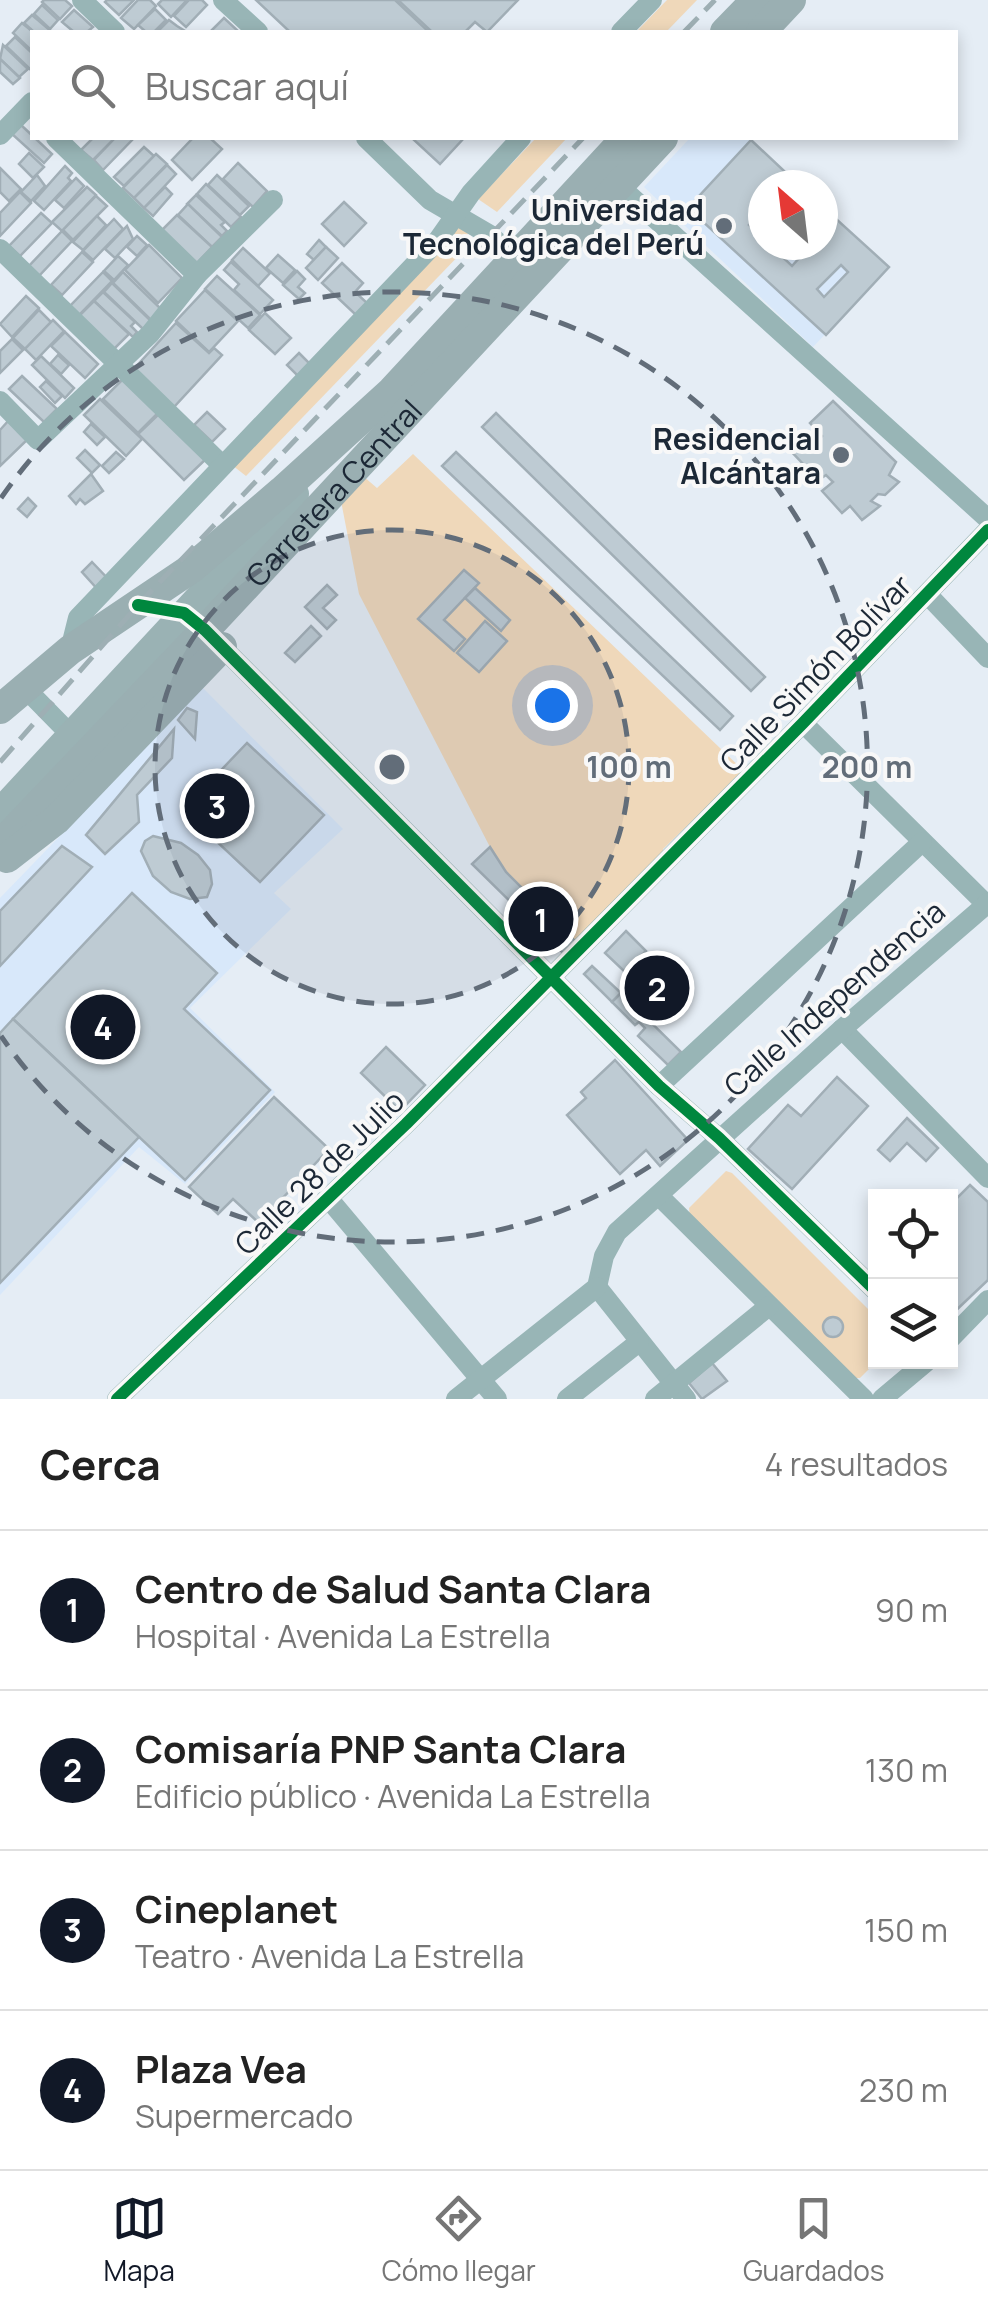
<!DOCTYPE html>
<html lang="es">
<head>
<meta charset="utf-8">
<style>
	:root { --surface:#fff; --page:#f6f6f6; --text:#222; --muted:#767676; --line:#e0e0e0; --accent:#111827 }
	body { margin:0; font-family:Manrope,sans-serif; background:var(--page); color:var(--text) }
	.controls { position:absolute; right:30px; bottom:30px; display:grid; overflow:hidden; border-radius:0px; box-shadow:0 5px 15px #0003 }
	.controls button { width:90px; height:90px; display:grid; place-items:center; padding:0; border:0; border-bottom:2px solid var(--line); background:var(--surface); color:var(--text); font:50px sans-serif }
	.compass { position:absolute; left:748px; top:170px; width:90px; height:90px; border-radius:50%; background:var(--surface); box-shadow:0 5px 15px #0003; rotate:332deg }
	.you { position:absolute; left:552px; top:705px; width:35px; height:35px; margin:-25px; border:8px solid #fff; border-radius:50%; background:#1a73e8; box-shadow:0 0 0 15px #1a73e833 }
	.badge { display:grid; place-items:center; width:65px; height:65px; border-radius:50%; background:var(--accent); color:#fff; font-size:32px; font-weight:700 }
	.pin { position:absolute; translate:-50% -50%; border:5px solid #fff; box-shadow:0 2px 10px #0006 }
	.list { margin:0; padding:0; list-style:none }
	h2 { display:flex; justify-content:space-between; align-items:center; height:130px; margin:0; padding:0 40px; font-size:42px }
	h2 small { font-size:32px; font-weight:400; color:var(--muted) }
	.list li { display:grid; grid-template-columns:65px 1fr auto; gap:30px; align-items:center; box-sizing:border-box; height:160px; padding:0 40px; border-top:2px solid var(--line) }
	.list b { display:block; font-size:38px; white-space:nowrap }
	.list p { margin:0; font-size:32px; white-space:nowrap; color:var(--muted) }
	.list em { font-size:32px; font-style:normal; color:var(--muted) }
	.icon { flex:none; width:55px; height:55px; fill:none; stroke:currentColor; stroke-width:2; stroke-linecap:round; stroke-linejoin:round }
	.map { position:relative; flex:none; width:988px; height:1399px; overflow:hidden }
	.search { position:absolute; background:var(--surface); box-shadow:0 5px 15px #0003; left:30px; right:30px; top:30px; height:110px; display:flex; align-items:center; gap:25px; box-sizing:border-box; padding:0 35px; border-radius:0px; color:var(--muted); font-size:38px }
	.sheet { height:770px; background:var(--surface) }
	nav { display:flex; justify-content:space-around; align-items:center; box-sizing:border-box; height:140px; border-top:2px solid var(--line); background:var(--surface); font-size:28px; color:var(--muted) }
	nav a { display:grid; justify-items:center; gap:5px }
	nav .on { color:var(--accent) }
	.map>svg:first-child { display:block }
	.built { fill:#d8e8fa }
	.green { fill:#efd8ba }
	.building { fill:#becbd3; stroke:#a1aeb6; stroke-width:2.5; fill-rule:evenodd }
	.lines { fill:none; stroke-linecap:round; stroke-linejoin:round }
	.minor { stroke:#98b5b6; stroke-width:20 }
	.major { stroke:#9ab2b4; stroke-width:28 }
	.highway { stroke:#9aafb2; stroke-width:30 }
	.rail { stroke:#9eafb4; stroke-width:5; stroke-dasharray:20 10; stroke-linecap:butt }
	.cycleway-casing { stroke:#f8f8f8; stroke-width:19 }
	.cycleway { stroke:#00873e; stroke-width:12 }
	.ring { fill:none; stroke:#626d79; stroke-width:5; stroke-dasharray:18 12 }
	.poi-dot { fill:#626d79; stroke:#f8f8f8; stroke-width:4 }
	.labels { text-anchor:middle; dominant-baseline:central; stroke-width:8; stroke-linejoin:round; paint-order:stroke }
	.poi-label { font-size:30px; font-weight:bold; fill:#1c2836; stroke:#f8f8f8; text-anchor:end }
	.street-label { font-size:30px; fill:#1c2836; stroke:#f8f8f8 }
	.centre { fill:#626d79; stroke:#f8f8f8; stroke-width:5 }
	.ring-label { font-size:30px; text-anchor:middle; font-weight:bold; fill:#626d79; stroke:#f8f8f8; stroke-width:8; stroke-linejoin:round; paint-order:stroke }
</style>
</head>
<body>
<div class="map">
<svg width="988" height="1399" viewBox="0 0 988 1399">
	<rect width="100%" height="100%" fill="#e5edf5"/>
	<g class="built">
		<path d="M690 138H748L799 185H763V245H823V207L889 267 813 347 644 187Z"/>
		<path d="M203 688 343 829 274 893 291 909 190 1008 275 1092 185 1184 139 1147 0 1295V898Z"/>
	</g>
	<g class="green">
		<path d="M667 0H697L666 32H636Z"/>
		<path d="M536 138H567L497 212 478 199Z"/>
		<path d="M458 222 468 225 467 247 246 476 232 465Z"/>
		<path d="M413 454 744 771 663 849V856L577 943 506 872 490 847 359 594 341 501 363 476 377 488Z"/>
		<path d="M726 1171 732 1173 875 1316 876 1362 860 1378H852L690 1217 689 1208Z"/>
	</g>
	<g class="building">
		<path d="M44 0H65L72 6 60 19 42 2Z"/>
		<path d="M107 0H134L119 15 105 2Z"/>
		<path d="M138 0H150L156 6 134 29 121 18Z"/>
		<path d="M162 0H187L171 17 158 4Z"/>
		<path d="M189 0H202L207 5 186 27 174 16Z"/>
		<path d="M256 0H395L429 32H290Z"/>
		<path d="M398 0H518L487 32 475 22 465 32H432Z"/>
		<path d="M42 5 58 20 50 29 34 14Z"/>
		<path d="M155 9 166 20 154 32H146L138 25Z"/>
		<path d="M74 10 93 27 87 32H74L62 22Z"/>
		<path d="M32 15 52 32H34L24 23Z"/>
		<path d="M224 18 238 31 210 32Z"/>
		<path d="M169 20 177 26 185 31 157 32Z"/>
		<path d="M22 23 33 32 32 51 13 33Z"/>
		<path d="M15 37 32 53V71L6 46Z"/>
		<path d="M3 45 28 69 19 77 0 59Z"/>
		<path d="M0 59 20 78 13 84 0 72Z"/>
		<path d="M21 125 52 154 44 163 12 134Z"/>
		<path d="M93 138H115L93 160 81 150Z"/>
		<path d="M115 138H134L103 170 94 160Z"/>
		<path d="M193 138H210L222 149 192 180 172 160Z"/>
		<path d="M417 138H464L440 164 414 140Z"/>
		<path d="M751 140 799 185H763V211L749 225 763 238V245H770L792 266 811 245H823V207L889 267 826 335 688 208ZM841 265 848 272 824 297 817 289Z"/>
		<path d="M144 147 154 156 124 186 114 177Z"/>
		<path d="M29 153 44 167 33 178 19 164Z"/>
		<path d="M156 154 167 164 134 198 123 188Z"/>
		<path d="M238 163 267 191 253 207 223 179Z"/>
		<path d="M167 165 176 174 144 208 134 198Z"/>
		<path d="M65 166 72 173 68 178 71 181 44 210 34 201Z"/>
		<path d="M0 168 21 189 9 201 0 192Z"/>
		<path d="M37 175 45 186 31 201 21 192Z"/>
		<path d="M217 175 249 206 240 215 208 185Z"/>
		<path d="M76 178 84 186 64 208 55 200Z"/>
		<path d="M206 184 241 217 231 227 197 194Z"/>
		<path d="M87 187 96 195 62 231 52 222Z"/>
		<path d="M165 187 172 194 153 216 144 208Z"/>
		<path d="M20 192 31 203 0 236V213Z"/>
		<path d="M196 195 225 222 221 225 227 231 222 236 187 204Z"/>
		<path d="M96 196 107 206 73 240 63 230Z"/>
		<path d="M344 202 366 223 344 246 322 224Z"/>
		<path d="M188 204 222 237 212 247 178 215Z"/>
		<path d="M41 213 52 223 20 256 9 246Z"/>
		<path d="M177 215 212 247 195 265 160 232Z"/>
		<path d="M97 216 106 225 83 250 73 242Z"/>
		<path d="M114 219 123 229 93 260 83 251Z"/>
		<path d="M127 226 133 239 115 258 105 249Z"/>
		<path d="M62 231 72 241 38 277 28 267Z"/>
		<path d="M137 236 147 245 137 256 127 247Z"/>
		<path d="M319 240 326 247 314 260 307 254Z"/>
		<path d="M149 245 182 278 158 303 125 270Z"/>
		<path d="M326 247 338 258 318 280 306 268Z"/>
		<path d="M243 248 270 273 258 286 232 260Z"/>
		<path d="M82 252 93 262 62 295 51 285Z"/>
		<path d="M278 255 295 270 283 283 266 268Z"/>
		<path d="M118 256 128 265 114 280 104 271Z"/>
		<path d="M231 262 273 300 260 314 234 290 239 284 224 270Z"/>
		<path d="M342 263 363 283 355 292 367 303 356 315 322 283Z"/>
		<path d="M297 271 305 279 298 287 305 293 299 299 283 285Z"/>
		<path d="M103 272 112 281 79 315 70 306Z"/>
		<path d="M123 272 161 309 151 320 113 283Z"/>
		<path d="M217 276 260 315 248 328 205 289Z"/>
		<path d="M112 283 151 321 143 329 104 292Z"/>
		<path d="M205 290 238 321 209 352 176 321Z"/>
		<path d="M103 292 135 322 131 326 137 332 133 337 94 301Z"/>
		<path d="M26 296 39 308 12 337 0 324Z"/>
		<path d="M94 301 129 334 114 349 79 316Z"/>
		<path d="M39 310 51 322 25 349 13 338Z"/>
		<path d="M265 313 291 338 275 354 249 330Z"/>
		<path d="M53 320 64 331 36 360 25 349Z"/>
		<path d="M176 323 209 353 214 348 222 355 174 407 133 370Z"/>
		<path d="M65 332 98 364 85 378 51 346Z"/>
		<path d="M12 339 23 350 0 373V351Z"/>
		<path d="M299 353 312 366 300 378 287 365Z"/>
		<path d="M58 355 69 365 61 374 50 364Z"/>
		<path d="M41 356 74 388 65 398 32 365Z"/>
		<path d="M22 376 57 409 44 422 9 389Z"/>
		<path d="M123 379 158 413 138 433 103 399Z"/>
		<path d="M46 381 62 396 55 403 40 387Z"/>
		<path d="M100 399 142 439 126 456 84 415Z"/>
		<path d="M833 401 896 462 889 475 899 482 885 495 878 494 871 501 880 506 862 520 850 506 842 513 822 491 833 482 826 475 814 483 803 471 804 465 787 447 801 433 814 447 822 436 810 423Z"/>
		<path d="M161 412 207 458 184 480 138 434Z"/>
		<path d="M207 412 225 429 212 442 194 425Z"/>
		<path d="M496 413 765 677 751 691 482 427Z"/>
		<path d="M9 420 28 439 0 466V430Z"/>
		<path d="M91 424 105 437 97 445 84 432Z"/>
		<path d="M85 450 100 465 92 473 77 458Z"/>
		<path d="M116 452 124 459 109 473 102 466Z"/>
		<path d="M456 452 733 716 720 730 442 466Z"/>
		<path d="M91 474 103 491 85 504 80 499 76 504 69 496Z"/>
		<path d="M28 498 36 506 27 517 18 509Z"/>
		<path d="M92 562 111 582 100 592 82 572Z"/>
		<path d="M464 570 479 583 444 620 465 639 454 651 418 619Z"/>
		<path d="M327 585 337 595 323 608 336 620 327 629 305 607Z"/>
		<path d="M475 588 510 620 501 631 465 598Z"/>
		<path d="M485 621 507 641 479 672 457 653Z"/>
		<path d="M311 626 321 636 295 662 285 653Z"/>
		<path d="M187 708 197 712 195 739 178 720Z"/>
		<path d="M174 729 172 758 137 795 139 822 105 854 86 835Z"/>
		<path d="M247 743 324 815 260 882 183 810Z"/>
		<path d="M153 836 181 843 198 855 210 870 212 884 207 897 190 899 171 892 153 876 141 851 145 841Z"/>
		<path d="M62 846 92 867 0 966V911Z"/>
		<path d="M490 847 506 872 577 943 565 955 472 864Z"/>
		<path d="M132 893 217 973 184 1009 270 1090 185 1180 13 1019Z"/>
		<path d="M626 931 646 951 625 972 605 953Z"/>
		<path d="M592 966 621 993 612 1002 584 974Z"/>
		<path d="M621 993 681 1052 668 1065 638 1036 645 1028 639 1022 635 1025 612 1002Z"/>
		<path d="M13 1019 139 1137 0 1283V1033Z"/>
		<path d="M386 1047 425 1085 400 1111 361 1073Z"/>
		<path d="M615 1060 688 1140 660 1166 646 1150 620 1174 567 1115 586 1098 581 1092Z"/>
		<path d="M837 1077 868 1106 792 1189 748 1149 788 1105 801 1116Z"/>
		<path d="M274 1097 329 1149 259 1223 233 1199 218 1214 189 1187Z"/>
		<path d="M907 1118 938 1148 926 1161 907 1143 890 1161 878 1150Z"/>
		<path d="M970 1185 988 1202V1280L950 1316V1205Z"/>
		<circle cx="833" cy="1327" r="10"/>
		<path d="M712 1363 727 1381 702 1399 689 1383Z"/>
	</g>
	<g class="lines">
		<g class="minor">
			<path d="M82 0 115 32"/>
			<path d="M223 0 258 32"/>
			<path d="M621 32 652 0"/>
			<path d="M0 135 32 102"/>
			<path d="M56 138 197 275"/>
			<path d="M366 138 430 200 490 235 522 265"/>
			<path d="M618 185 988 519"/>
			<path d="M0 249 222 465"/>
			<path d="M0 401 38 440 150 334 197 275 273 200"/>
			<path d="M927 594 988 658"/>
			<path d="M215 640 659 1086 719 1138 876 1291"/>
			<path d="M70 650 78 618 438 240 471 193 521 138"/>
			<path d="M24 687 71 735"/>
			<path d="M803 723 988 906"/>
			<path d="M842 1029 988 1178"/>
			<path d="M659 1086 922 842"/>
			<path d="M659 1196 864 1399"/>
			<path d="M328 1198 497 1399"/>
			<path d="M597 1287 604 1256 617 1232 842 1029 988 903"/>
			<path d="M597 1287 686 1399"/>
			<path d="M950 1339 988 1300"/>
			<path d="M117 1399 406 1124 803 723 988 530"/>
			<path d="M456 1399 597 1287"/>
			<path d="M567 1399 639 1342"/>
			<path d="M655 1399 769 1306"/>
			<path d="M882 1399 926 1362"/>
		</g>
		<path class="major" d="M0 812 295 494"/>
		<g class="highway">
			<path d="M725 32 756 0"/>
			<path d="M761 32 791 0"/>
			<path d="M0 709 70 650 192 568 282 491 392 391 626 138"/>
			<path id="s1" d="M0 845 205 630 663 138"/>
			<path d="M7 858 56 820 222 647"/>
		</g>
		<g class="rail">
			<path d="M684 32 715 0"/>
			<path d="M0 762 138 605 583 138"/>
		</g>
		<defs>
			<g id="cycleway">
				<path d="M138 605 184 613 205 630 659 1086 719 1138 876 1291"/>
				<path d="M117 1399 406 1124 803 723 988 530"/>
			</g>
		</defs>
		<use href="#cycleway" class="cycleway-casing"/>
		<use href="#cycleway" class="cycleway"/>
	</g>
	<circle cx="392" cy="767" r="237" fill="#626d79" fill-opacity=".12"/>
	<g class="ring">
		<circle cx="392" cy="767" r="237"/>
		<path d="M1 498A475 475 0 1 1 1 1036"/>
	</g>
	<g class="poi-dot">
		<circle cx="724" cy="226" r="10"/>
		<circle cx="841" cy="455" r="10"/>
	</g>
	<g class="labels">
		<g class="poi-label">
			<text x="704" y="209">Universidad<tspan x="704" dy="34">Tecnológica del Perú</tspan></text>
			<text x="821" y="438">Residencial<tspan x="821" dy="34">Alcántara</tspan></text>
		</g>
		<g class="street-label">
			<text stroke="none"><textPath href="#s1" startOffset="485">Carretera Central</textPath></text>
			<text transform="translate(815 673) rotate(-46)">Calle Simón Bolívar</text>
			<text transform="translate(834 998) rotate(-41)">Calle Independencia</text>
			<text transform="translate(319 1172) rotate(-44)">Calle 28 de Julio</text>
		</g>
	</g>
	<circle cx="392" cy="767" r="15" class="centre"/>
	<g class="ring-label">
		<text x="629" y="778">100 m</text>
		<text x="867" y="778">200 m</text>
	</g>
</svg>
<div class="controls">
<button><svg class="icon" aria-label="locate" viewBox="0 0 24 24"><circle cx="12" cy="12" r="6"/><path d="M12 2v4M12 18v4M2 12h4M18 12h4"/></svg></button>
<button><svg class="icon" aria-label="layers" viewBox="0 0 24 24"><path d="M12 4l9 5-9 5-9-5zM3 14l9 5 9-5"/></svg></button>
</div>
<svg class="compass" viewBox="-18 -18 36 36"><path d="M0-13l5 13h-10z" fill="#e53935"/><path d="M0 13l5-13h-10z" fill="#767676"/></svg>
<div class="you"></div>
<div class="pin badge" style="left:541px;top:919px">1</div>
<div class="pin badge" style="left:657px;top:988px">2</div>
<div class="pin badge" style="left:217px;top:806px">3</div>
<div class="pin badge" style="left:103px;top:1027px">4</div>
<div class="search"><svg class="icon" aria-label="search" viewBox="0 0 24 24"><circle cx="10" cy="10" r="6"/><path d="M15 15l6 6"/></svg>Buscar aquí</div>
</div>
<section class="sheet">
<h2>Cerca<small>4 resultados</small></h2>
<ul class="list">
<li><span class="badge">1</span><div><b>Centro de Salud Santa Clara</b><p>Hospital · Avenida La Estrella</p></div><em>90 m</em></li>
<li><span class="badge">2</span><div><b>Comisaría PNP Santa Clara</b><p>Edificio público · Avenida La Estrella</p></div><em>130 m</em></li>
<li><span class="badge">3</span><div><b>Cineplanet</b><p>Teatro · Avenida La Estrella</p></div><em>150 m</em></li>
<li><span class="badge">4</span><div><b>Plaza Vea</b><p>Supermercado</p></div><em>230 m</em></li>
</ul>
</section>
<nav>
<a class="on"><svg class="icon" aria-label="map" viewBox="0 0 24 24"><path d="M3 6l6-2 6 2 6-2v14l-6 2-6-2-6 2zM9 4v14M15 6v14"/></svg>Mapa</a>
<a><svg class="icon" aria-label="directions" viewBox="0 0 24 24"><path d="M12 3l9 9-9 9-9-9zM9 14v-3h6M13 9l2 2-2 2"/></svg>Cómo llegar</a>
<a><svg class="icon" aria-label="saved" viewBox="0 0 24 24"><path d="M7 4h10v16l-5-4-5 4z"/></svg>Guardados</a>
</nav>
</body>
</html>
